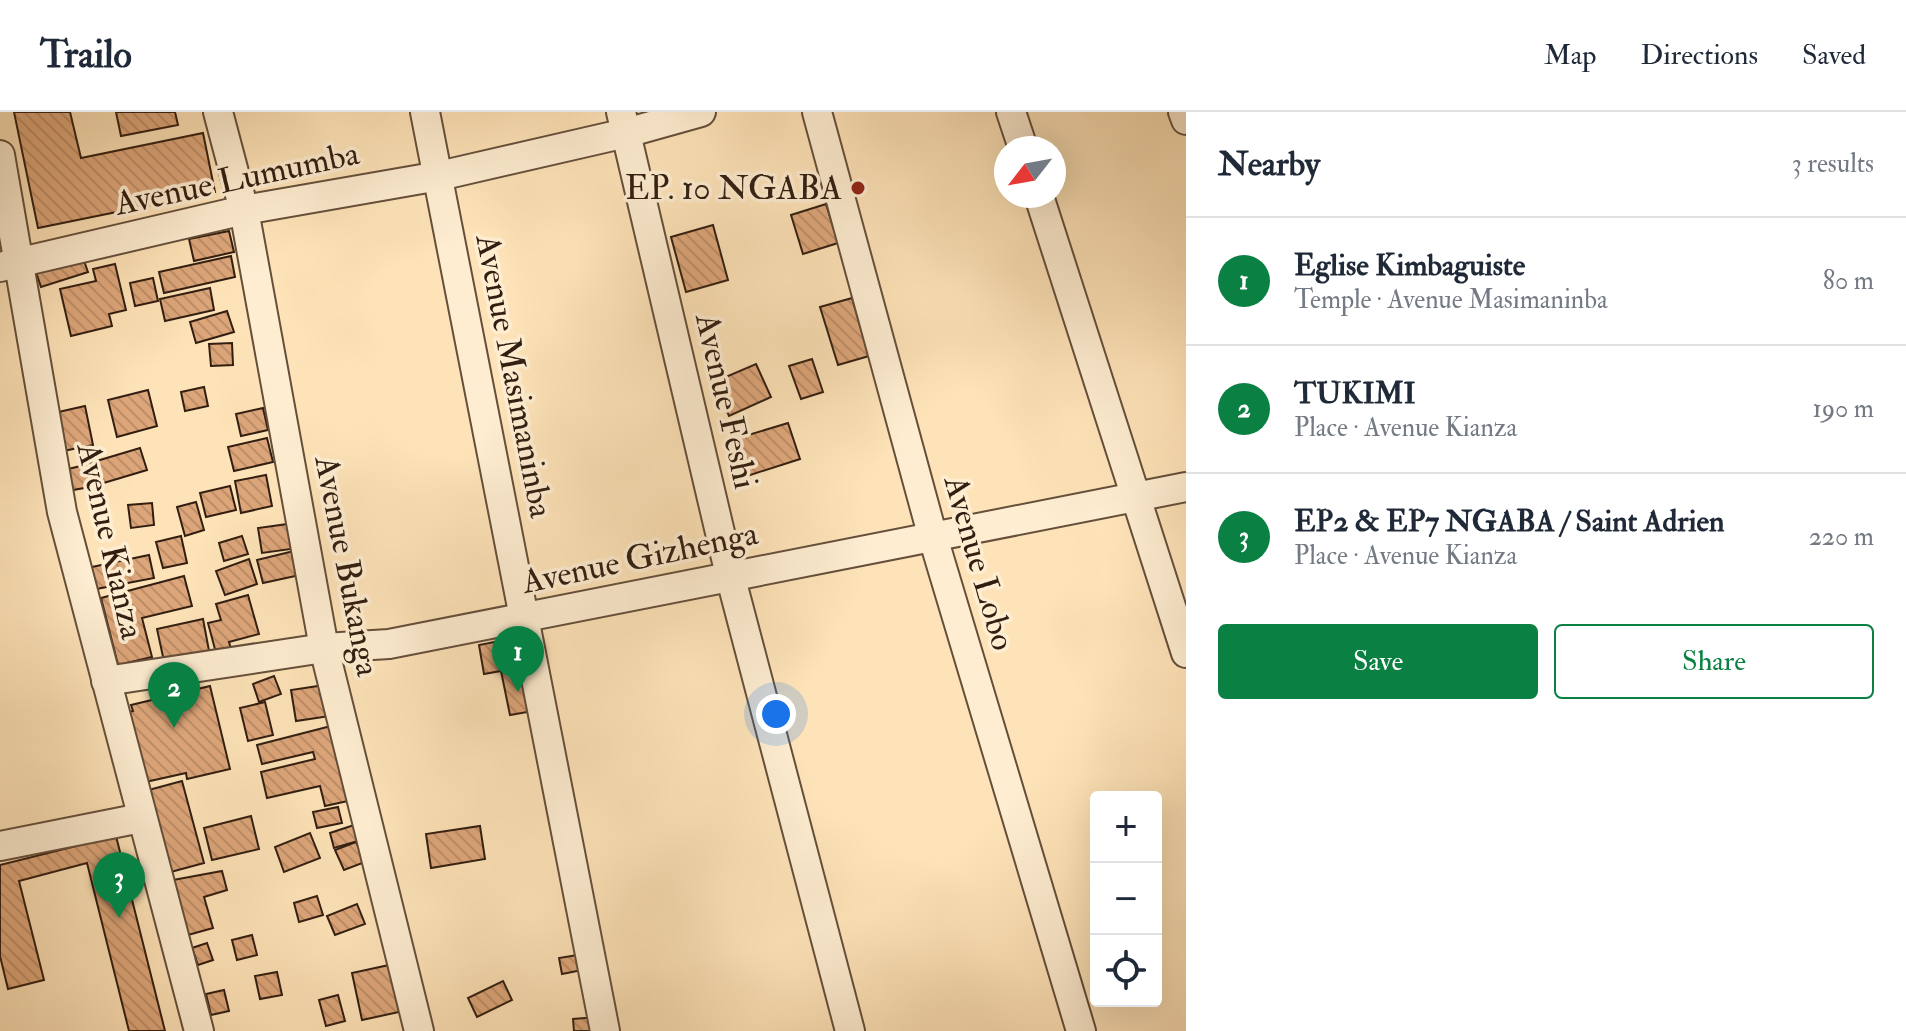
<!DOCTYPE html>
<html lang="en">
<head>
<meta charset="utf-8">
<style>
	:root { --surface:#fff; --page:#f2f2f3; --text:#1f2937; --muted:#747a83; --line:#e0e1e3; --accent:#0b8043 }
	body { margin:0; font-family:"IM FELL Double Pica",serif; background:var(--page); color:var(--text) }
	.controls { position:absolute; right:24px; bottom:24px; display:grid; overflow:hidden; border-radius:8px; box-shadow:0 8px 32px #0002 }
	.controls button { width:72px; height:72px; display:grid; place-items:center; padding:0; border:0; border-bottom:2px solid var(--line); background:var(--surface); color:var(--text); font:40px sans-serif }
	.compass { position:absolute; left:994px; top:24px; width:72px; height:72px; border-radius:50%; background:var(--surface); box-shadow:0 8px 32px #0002; rotate:239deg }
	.you { position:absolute; left:776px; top:602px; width:28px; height:28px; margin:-20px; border:6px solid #fff; border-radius:50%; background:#1a73e8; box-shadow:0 0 0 12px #1a73e833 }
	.badge { display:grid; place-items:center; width:52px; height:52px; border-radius:50%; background:var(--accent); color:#fff; font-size:26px; font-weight:700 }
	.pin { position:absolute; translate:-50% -66px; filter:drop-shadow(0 2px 4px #0008) }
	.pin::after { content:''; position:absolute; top:42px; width:28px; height:24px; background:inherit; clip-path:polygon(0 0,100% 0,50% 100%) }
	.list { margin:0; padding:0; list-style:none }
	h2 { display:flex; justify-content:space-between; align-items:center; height:104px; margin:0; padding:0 32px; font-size:34px }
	h2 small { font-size:26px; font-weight:400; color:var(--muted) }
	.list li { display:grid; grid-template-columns:52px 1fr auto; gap:24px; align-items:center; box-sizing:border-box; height:128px; padding:0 32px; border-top:2px solid var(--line) }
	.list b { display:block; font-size:30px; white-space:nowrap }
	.list p { margin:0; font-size:26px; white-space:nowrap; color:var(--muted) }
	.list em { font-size:26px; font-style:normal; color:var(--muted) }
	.actions { display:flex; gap:16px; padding:24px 32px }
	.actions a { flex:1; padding:18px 0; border:2px solid var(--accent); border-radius:8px; text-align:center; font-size:28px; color:var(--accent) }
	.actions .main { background:var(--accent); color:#fff }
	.icon { flex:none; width:44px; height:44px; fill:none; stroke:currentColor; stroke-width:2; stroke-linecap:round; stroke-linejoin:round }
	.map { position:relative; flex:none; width:1186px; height:919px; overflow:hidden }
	header { display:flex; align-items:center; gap:48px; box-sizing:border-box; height:112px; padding:0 40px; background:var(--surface); border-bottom:2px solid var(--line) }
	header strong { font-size:38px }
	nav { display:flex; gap:44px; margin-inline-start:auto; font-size:28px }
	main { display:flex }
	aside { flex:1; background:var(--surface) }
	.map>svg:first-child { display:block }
	.building { fill:url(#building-back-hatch); stroke:#321e11; stroke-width:2 }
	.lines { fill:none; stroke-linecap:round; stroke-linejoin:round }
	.minor-casing { stroke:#654f3b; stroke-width:32 }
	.minor { stroke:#feedd1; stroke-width:28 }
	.poi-dot { fill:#8f2418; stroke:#feedd1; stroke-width:3 }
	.labels { text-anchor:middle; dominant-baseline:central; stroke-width:7; stroke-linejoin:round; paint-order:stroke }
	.street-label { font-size:34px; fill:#321e11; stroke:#feedd1 }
	.poi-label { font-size:34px; fill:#321e11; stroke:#feedd1; text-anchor:end }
</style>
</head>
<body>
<header>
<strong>Trailo</strong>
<nav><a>Map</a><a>Directions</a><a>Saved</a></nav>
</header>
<main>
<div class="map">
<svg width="1186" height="919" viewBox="0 0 1186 919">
	<defs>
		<pattern id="building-back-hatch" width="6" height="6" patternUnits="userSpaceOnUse" patternTransform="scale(2)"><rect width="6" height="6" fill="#dda67a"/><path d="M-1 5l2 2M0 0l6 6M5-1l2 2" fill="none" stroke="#be8e68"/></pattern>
	</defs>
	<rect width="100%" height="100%" fill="#fee3b8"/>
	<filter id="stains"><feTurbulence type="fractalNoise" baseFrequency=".0025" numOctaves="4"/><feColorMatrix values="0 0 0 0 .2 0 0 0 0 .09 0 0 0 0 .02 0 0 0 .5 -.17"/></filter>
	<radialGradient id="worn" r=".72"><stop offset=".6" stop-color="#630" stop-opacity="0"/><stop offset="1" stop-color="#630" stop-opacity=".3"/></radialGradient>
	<g class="building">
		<path d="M14 0H70L81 46 203 21 215 80 38 116Z"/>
		<path d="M116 0H175L178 13 121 24Z"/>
		<path d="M826 92 838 131 803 142 791 103Z"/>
		<path d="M713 113 728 168 686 180 671 125Z"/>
		<path d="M229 119 234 140 194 149 189 127Z"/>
		<path d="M231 144 235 165 164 181 159 160Z"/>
		<path d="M83 146 88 160 41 175 36 160Z"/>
		<path d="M115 152 126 198 109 202 112 214 71 224 60 177 96 169 93 157Z"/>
		<path d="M153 166 158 189 135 194 130 171Z"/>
		<path d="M210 176 214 198 165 209 160 187Z"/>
		<path d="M852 186 869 244 838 253 820 195Z"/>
		<path d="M227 199 234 220 196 231 190 210Z"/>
		<path d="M232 231 233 253 211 254 209 232Z"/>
		<path d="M812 247 823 280 801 287 789 254Z"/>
		<path d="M756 252 771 285 729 304 714 270Z"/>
		<path d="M204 275 208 294 185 299 181 280Z"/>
		<path d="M148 278 157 314 117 325 108 288Z"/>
		<path d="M85 294 93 333 63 339 54 301Z"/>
		<path d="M263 296 268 318 241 324 236 302Z"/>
		<path d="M788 311 800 347 744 365 732 328Z"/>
		<path d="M267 326 273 350 234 359 228 335Z"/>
		<path d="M140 336 147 358 97 373 90 351Z"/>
		<path d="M85 353 90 375 73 378 68 357Z"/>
		<path d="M266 363 272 394 241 401 235 369Z"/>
		<path d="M230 374 236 398 206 405 200 381Z"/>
		<path d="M196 390 204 418 185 424 177 395Z"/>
		<path d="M152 391 154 413 131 416 128 393Z"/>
		<path d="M288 412 291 437 262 441 258 416Z"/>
		<path d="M181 424 187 451 163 456 156 430Z"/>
		<path d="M242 424 248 442 224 449 219 431Z"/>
		<path d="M294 439 300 463 263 471 257 448Z"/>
		<path d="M149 443 154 466 91 478 87 456Z"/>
		<path d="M249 447 257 472 225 483 216 459Z"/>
		<path d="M184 464 192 494 142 506 152 545 118 553 101 486Z"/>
		<path d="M248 483 259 522 229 530 231 537 216 541 208 511 221 508 216 492Z"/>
		<path d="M203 507 210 544 165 554 157 517Z"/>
		<path d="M520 525 533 599 510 603 501 559 484 562 479 533Z"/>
		<path d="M274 564 281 582 259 590 253 572Z"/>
		<path d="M325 573 330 604 296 609 291 578Z"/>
		<path d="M210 574 230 657 187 667 186 661 141 671 124 601 133 599 131 593Z"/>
		<path d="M265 590 273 623 248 629 240 596Z"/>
		<path d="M331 614 348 689 325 694 320 674 267 686 261 660 315 647 313 640 262 652 257 633Z"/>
		<path d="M182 669 204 751 167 761 145 679Z"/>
		<path d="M338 695 342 711 317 716 313 700Z"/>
		<path d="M251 704 259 737 212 748 204 716Z"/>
		<path d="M354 713 358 729 334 736 330 721Z"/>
		<path d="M480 714 485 747 431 756 426 722Z"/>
		<path d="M310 721 320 746 284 760 275 735Z"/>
		<path d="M116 724 165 919H129L87 751 19 769 44 868 8 877 0 844V753Z"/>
		<path d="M356 730 365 750 344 758 335 738Z"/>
		<path d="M222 759 227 778 204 785 213 816 188 823 173 768Z"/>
		<path d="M317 784 323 803 299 810 294 791Z"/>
		<path d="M357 792 365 812 335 823 327 804Z"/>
		<path d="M252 823 257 843 237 848 232 828Z"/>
		<path d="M207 831 213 848 198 853 192 836Z"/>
		<path d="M590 841 592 856 562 862 559 846Z"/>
		<path d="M389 853 399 900 362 908 352 861Z"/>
		<path d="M277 860 282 883 260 887 255 864Z"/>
		<path d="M503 869 512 888 477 905 468 886Z"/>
		<path d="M224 878 229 899 211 903 206 882Z"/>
		<path d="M338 883 345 909 326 914 319 888Z"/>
		<path d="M610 904 612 919H574L573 907Z"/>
	</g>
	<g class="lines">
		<defs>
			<g id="minor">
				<path d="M218 0 244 98 324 536 419 919"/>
				<path d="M425 0 605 919"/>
				<path d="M621 0 730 463 850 919"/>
				<path d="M817 0 932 422 1081 919"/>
				<path d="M1011 0 1023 36"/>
				<path d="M1183 0 1186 8"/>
				<path d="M0 43 62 400 199 919"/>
				<path d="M1039 84 1186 541"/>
				<path d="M0 155 244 98 439 64 626 21 701 0"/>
				<path d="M106 569 324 536 389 532 1186 375"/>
				<path d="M0 734 141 706"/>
			</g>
		</defs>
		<use href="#minor" class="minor-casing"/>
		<use href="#minor" class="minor"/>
	</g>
	<circle class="poi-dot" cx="858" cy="76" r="8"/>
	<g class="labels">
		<g class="street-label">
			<text transform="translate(237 67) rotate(-12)">Avenue Lumumba</text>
			<text transform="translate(514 264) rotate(79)">Avenue Masimaninba</text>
			<text transform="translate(726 289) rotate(77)">Avenue Feshi</text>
			<text transform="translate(110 429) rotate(77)">Avenue Kianza</text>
			<text transform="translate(640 446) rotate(-12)">Avenue Gizhenga</text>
			<text transform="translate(979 451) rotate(74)">Avenue Lobo</text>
			<text transform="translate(347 454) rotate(79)">Avenue Bukanga</text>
		</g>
		<g class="poi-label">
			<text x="842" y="76">EP. 10 NGABA</text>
		</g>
	</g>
	<rect width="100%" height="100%" filter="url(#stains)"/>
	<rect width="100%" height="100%" fill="url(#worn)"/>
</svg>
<div class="controls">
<button>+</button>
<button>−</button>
<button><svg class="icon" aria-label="locate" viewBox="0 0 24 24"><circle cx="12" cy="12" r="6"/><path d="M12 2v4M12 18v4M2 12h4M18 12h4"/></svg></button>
</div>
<svg class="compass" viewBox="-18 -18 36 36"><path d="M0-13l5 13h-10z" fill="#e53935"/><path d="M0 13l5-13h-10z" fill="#747a83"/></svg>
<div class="you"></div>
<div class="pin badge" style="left:518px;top:580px">1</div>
<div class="pin badge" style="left:174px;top:616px">2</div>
<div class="pin badge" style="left:119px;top:806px">3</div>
</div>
<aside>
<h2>Nearby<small>3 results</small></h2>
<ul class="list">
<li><span class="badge">1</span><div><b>Eglise Kimbaguiste</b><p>Temple · Avenue Masimaninba</p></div><em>80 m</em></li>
<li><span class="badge">2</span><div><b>TUKIMI</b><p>Place · Avenue Kianza</p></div><em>190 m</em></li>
<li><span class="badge">3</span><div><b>EP2 &amp; EP7 NGABA / Saint Adrien</b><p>Place · Avenue Kianza</p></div><em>220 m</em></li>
</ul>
<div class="actions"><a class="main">Save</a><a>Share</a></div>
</aside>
</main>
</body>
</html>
